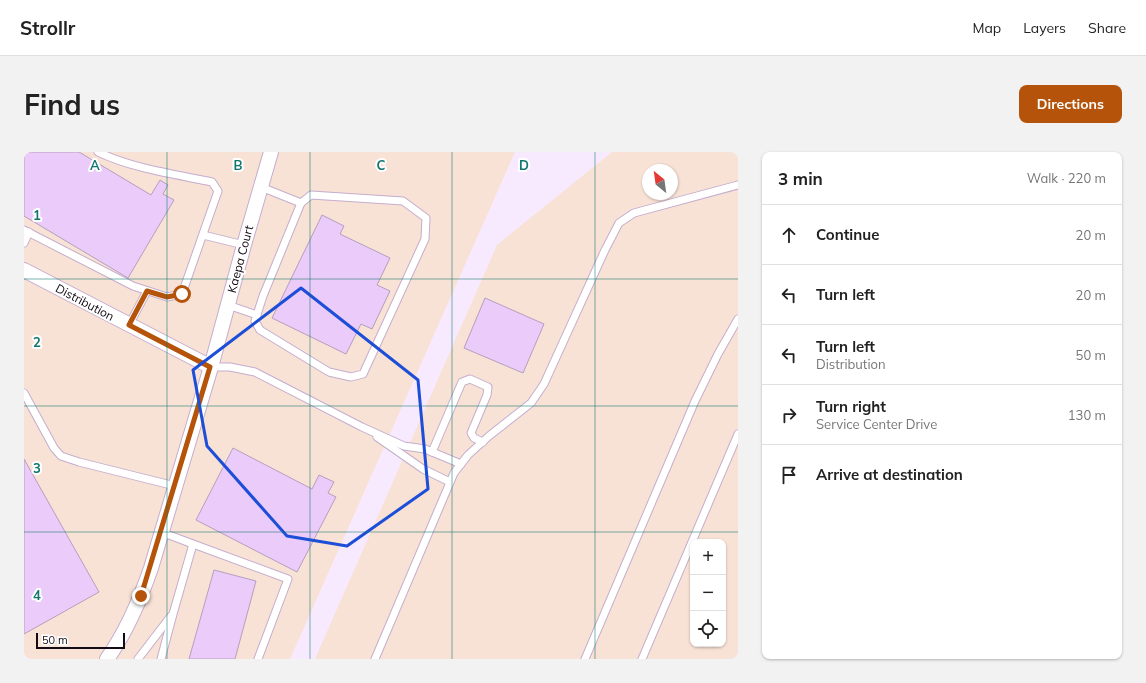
<!DOCTYPE html>
<html lang="en">
<head>
<meta charset="utf-8">
<style>
	:root { --surface:#fff; --page:#f2f2f2; --text:#222; --muted:#767676; --line:#e0e0e0; --accent:#b45309 }
	body { margin:0; font-family:Mulish,sans-serif; background:var(--page); color:var(--text) }
	.controls { position:absolute; right:12px; bottom:12px; display:grid; overflow:hidden; border-radius:8px; box-shadow:0 1px 3px #0004 }
	.controls button { width:36px; height:36px; display:grid; place-items:center; padding:0; border:0; border-bottom:1px solid var(--line); background:var(--surface); color:var(--text); font:20px sans-serif }
	.compass { position:absolute; left:618px; top:12px; width:36px; height:36px; border-radius:50%; background:var(--surface); box-shadow:0 1px 3px #0004; rotate:331deg }
	.scale { position:absolute; left:12px; bottom:10px; width:89px; box-sizing:border-box; padding-left:4px; border:2px solid #120b15; border-top:0; font-size:11px; line-height:14px; white-space:nowrap; color:#120b15; -webkit-text-stroke:3px #fff; paint-order:stroke }
	.stop { position:absolute; width:12px; height:12px; margin:-9px; border:3px solid #b45309; border-radius:50%; background:#fff }
	.stop.end { background:#b45309; border-color:#fff; box-shadow:0 1px 4px #0008 }
	.list { margin:0; padding:0; list-style:none }
	h2 { display:flex; justify-content:space-between; align-items:center; height:52px; margin:0; padding:0 16px; font-size:17px }
	h2 small { font-size:13px; font-weight:400; color:var(--muted) }
	.list li { display:grid; grid-template-columns:26px 1fr auto; gap:12px; align-items:center; box-sizing:border-box; height:60px; padding:0 16px; border-top:1px solid var(--line) }
	.list b { display:block; font-size:15px; white-space:nowrap }
	.list p { margin:0; font-size:13px; white-space:nowrap; color:var(--muted) }
	.list em { font-size:13px; font-style:normal; color:var(--muted) }
	.icon { flex:none; width:22px; height:22px; fill:none; stroke:currentColor; stroke-width:2; stroke-linecap:round; stroke-linejoin:round }
	.map { position:relative; flex:none; width:714px; height:507px; overflow:hidden; border-radius:8px }
	header { display:flex; align-items:center; gap:24px; box-sizing:border-box; height:56px; padding:0 20px; background:var(--surface); border-bottom:1px solid var(--line) }
	header strong { font-size:19px }
	nav { display:flex; gap:22px; margin-inline-start:auto; font-size:14px }
	.intro { display:flex; align-items:center; justify-content:space-between; box-sizing:border-box; height:96px; padding:0 24px }
	h1 { margin:0; font-size:28px }
	.button { padding:10px 18px; border-radius:8px; background:var(--accent); color:#fff; font-size:14px; font-weight:700 }
	main { display:flex; gap:24px; padding:0 24px }
	aside { flex:1; background:var(--surface); border-radius:8px; box-shadow:0 1px 3px #0004 }
	.map>svg:first-child { display:block }
	.industrial { fill:#f8e1d5; fill-rule:evenodd }
	.building { fill:#ebcbf9; stroke:#b49fbe }
	.lines { fill:none; stroke-linecap:round; stroke-linejoin:round }
	.lane-casing { stroke:#c4aecd; stroke-width:9 }
	.street-casing { stroke:#c4aecd; stroke-width:16 }
	.lane { stroke:#fff; stroke-width:7 }
	.street { stroke:#fff; stroke-width:14 }
	.route { stroke:#b45309; stroke-width:5 }
	.marked { fill:none; stroke:#1d4ed8; stroke-width:3; stroke-linejoin:round }
	.grid { fill:none; stroke:#0f766e; stroke-width:1; stroke-opacity:0.55 }
	.labels { text-anchor:middle; dominant-baseline:central; stroke-width:4; stroke-linejoin:round; paint-order:stroke }
	.street-label { font-size:12px; fill:#120b15; stroke:#fff }
	.grid-label { font-size:13px; text-anchor:middle; font-weight:bold; fill:#0f766e; stroke:#fff; stroke-width:4; stroke-linejoin:round; paint-order:stroke }
</style>
</head>
<body>
<header>
<strong>Strollr</strong>
<nav><a>Map</a><a>Layers</a><a>Share</a></nav>
</header>
<div class="intro"><h1>Find us</h1><a class="button">Directions</a></div>
<main>
<div class="map">
<svg width="714" height="507" viewBox="0 0 714 507">
	<rect width="100%" height="100%" fill="#f8eafe"/>
	<g class="industrial">
		<path d="M0 0H491L266 507H0Z"/>
		<path d="M588 0H714V507H291L473 93ZM624 18H648V42H624ZM669 390H699V492H669Z"/>
	</g>
	<g class="building">
		<path d="M0 0H55L127 43 136 28 144 33 139 42 150 48 104 126 0 64Z"/>
		<path d="M298 63 320 74 316 82 366 106 353 133 366 139 348 177 337 172 322 202 248 166Z"/>
		<path d="M461 146 520 172 499 221 440 196Z"/>
		<path d="M209 296 288 337 295 323 310 330 304 341 312 345 273 420 172 368Z"/>
		<path d="M0 307 75 440 0 482Z"/>
		<path d="M190 418 232 429 211 507H165Z"/>
	</g>
	<g class="lines">
		<defs>
			<g id="lane">
				<path d="M237 35 277 51"/>
				<path d="M287 43 379 49 402 66 401 87 339 222 327 225 305 220 236 178 231 169 239 144 277 51Z"/>
				<path d="M0 78 109 134 143 145 158 142 194 39 188 30C150 22 110 17 74 0"/>
				<path d="M179 83 220 93"/>
				<path d="M0 91 5 80"/>
				<path d="M204 153 233 163"/>
				<path d="M105 173 123 139"/>
				<path d="M187 215H206L231 220 338 275 380 294 401 297 437 312"/>
				<path d="M0 241 30 296 37 304 55 310 151 334"/>
				<path d="M353 285 399 317 426 330"/>
				<path d="M408 300 438 230 446 227 464 235 463 243 447 281 450 286 459 290"/>
				<path d="M169 392 264 427 234 507"/>
				<path d="M114 507 147 464"/>
				<path d="M137 507 149 462 169 392 137 380"/>
				<path d="M351 507 430 321 444 303 465 284 507 251 520 232 581 98 595 71 610 61 714 33"/>
				<path d="M561 507 671 249 694 202 714 167"/>
				<path d="M618 507 714 282"/>
			</g>
			<g id="street">
				<path d="M0 118 187 215"/>
				<path d="M83 507C103 479 116 448 127 416L187 215 220 93 247 0"/>
			</g>
		</defs>
		<use href="#lane" class="lane-casing"/>
		<use href="#street" class="street-casing"/>
		<use href="#lane" class="lane"/>
		<use href="#street" class="street"/>
	</g>
	<g class="lines">
		<path class="route" d="M117 444 186 215 105 173 123 139 143 145 158 142"/>
	</g>
	<path class="marked" d="M277 136 394 228 404 337 323 394 263 384 183 294 169 218Z"/>
	<path class="grid" d="M143 0V507M286 0V507M428 0V507M571 0V507M0 127H714M0 254H714M0 380H714"/>
	<g class="labels">
		<g class="street-label">
			<text transform="translate(216 107) rotate(-75)">Kaepa Court</text>
			<text transform="translate(61 150) rotate(28)">Distribution</text>
		</g>
	</g>
	<g class="grid-label">
		<text x="71" y="18">A</text>
		<text x="214" y="18">B</text>
		<text x="357" y="18">C</text>
		<text x="500" y="18">D</text>
		<text x="13" y="68">1</text>
		<text x="13" y="195">2</text>
		<text x="13" y="321">3</text>
		<text x="13" y="448">4</text>
	</g>
</svg>
<div class="controls">
<button>+</button>
<button>−</button>
<button><svg class="icon" aria-label="locate" viewBox="0 0 24 24"><circle cx="12" cy="12" r="6"/><path d="M12 2v4M12 18v4M2 12h4M18 12h4"/></svg></button>
</div>
<svg class="compass" viewBox="-18 -18 36 36"><path d="M0-13l5 13h-10z" fill="#e53935"/><path d="M0 13l5-13h-10z" fill="#767676"/></svg>
<div class="scale">50 m</div>
<div class="stop" style="left:158px;top:142px"></div>
<div class="stop end" style="left:117px;top:444px"></div>
</div>
<aside>
<h2>3 min<small>Walk · 220 m</small></h2>
<ul class="list">
<li><svg class="icon" aria-label="ahead" viewBox="0 0 24 24"><path d="M12 20V5M6 11l6-6 6 6"/></svg><div><b>Continue</b></div><em>20 m</em></li>
<li><svg class="icon" aria-label="left" viewBox="0 0 24 24"><path d="M17 20v-9H6M10 6l-5 5 5 5"/></svg><div><b>Turn left</b></div><em>20 m</em></li>
<li><svg class="icon" aria-label="left" viewBox="0 0 24 24"><path d="M17 20v-9H6M10 6l-5 5 5 5"/></svg><div><b>Turn left</b><p>Distribution</p></div><em>50 m</em></li>
<li><svg class="icon" aria-label="right" viewBox="0 0 24 24"><path d="M7 20v-9h11M14 6l5 5-5 5"/></svg><div><b>Turn right</b><p>Service Center Drive</p></div><em>130 m</em></li>
<li><svg class="icon" aria-label="arrive" viewBox="0 0 24 24"><path d="M6 21V4h12l-3 4 3 4H6"/></svg><div><b>Arrive at destination</b></div></li>
</ul>
</aside>
</main>
</body>
</html>
